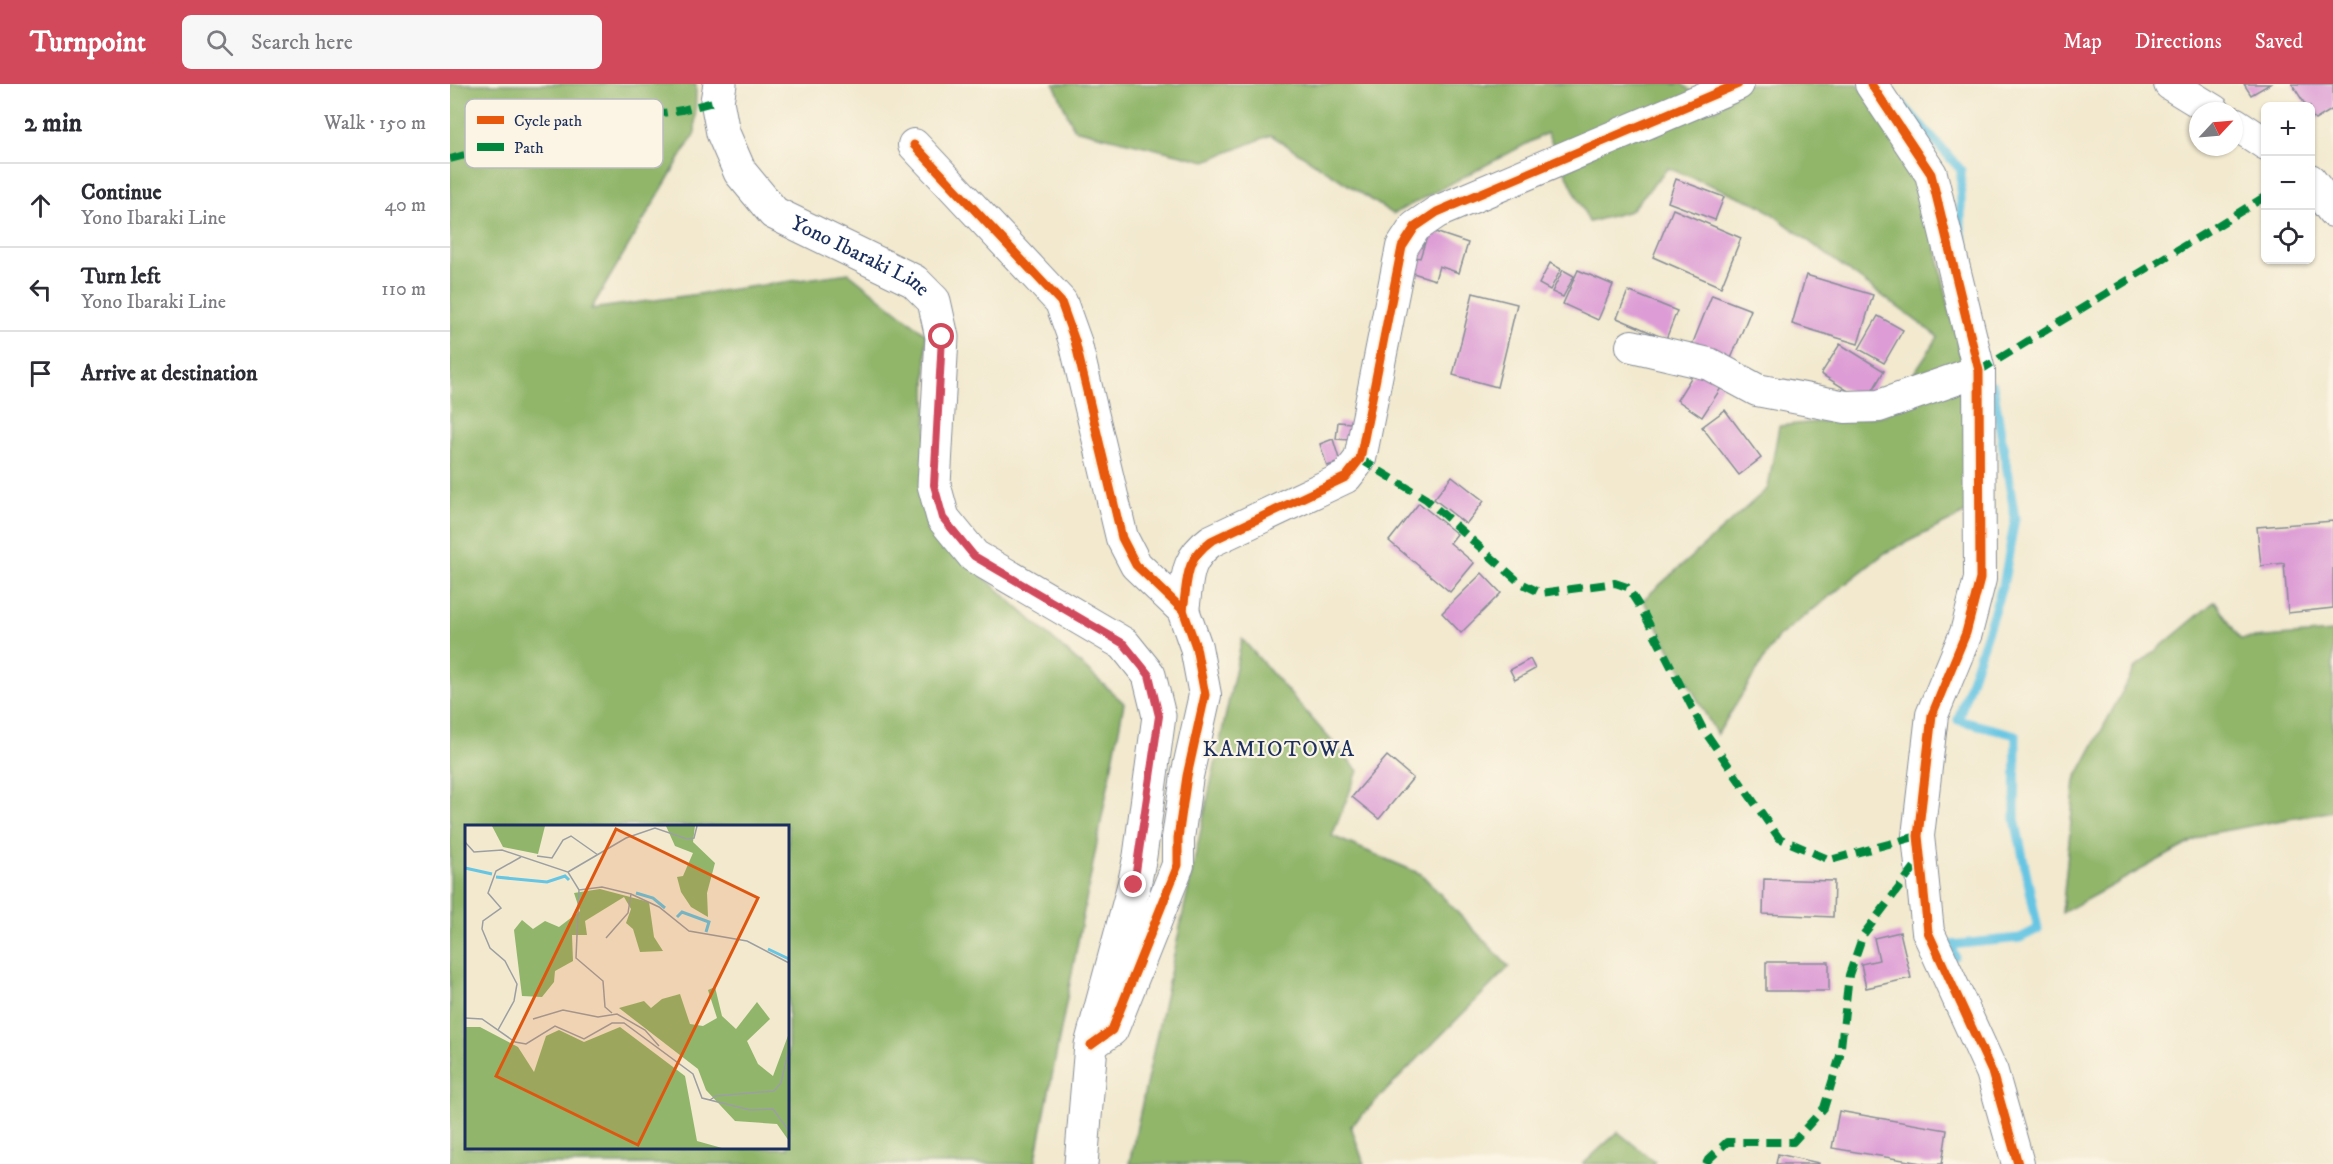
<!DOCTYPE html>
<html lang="en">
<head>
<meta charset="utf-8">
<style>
	:root { --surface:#fff; --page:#f7f7f7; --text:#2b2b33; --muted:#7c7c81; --line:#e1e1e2; --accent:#d1495b }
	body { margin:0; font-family:"IM FELL DW Pica",serif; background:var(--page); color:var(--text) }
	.controls { position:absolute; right:18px; top:18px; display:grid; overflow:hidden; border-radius:9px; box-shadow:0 2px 4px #0004 }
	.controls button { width:54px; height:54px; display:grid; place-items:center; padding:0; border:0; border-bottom:2px solid var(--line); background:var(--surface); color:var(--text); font:30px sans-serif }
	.compass { position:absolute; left:1739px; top:18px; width:54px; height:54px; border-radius:50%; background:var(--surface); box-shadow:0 2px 4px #0004; rotate:64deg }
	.stop { position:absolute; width:18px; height:18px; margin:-14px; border:4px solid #d1495b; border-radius:50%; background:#fff }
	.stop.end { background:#d1495b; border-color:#fff; box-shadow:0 2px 6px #0008 }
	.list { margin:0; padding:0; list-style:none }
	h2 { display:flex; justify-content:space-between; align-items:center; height:78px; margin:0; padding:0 24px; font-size:26px }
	h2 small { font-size:20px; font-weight:400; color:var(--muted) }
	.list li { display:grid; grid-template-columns:39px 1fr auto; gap:18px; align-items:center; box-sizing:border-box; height:84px; padding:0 24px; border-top:2px solid var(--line) }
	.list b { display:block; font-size:22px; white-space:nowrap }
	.list p { margin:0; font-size:20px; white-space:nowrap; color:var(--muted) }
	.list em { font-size:20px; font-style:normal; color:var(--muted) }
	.icon { flex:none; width:33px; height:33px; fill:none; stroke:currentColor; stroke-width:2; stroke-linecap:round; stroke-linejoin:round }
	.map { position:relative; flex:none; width:1883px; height:1080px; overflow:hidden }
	header { display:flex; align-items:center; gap:36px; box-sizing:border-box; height:84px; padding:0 30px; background:var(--accent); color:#fff }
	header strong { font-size:28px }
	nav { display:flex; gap:33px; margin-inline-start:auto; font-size:21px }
	.search { width:420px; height:54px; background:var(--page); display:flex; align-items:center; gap:15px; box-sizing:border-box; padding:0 21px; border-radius:9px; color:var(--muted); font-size:22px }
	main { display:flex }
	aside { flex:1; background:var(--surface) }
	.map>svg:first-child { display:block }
	.forest { fill:#91b66b; stroke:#567264; stroke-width:1.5; fill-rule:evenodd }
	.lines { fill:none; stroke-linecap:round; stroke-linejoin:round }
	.stream { stroke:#65c5e3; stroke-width:9 }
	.building { fill:#dd9cd5 }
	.minor-casing { stroke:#868c96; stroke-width:34 }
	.secondary-casing { stroke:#868c96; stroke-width:35 }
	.minor { stroke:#fff; stroke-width:32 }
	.secondary { stroke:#fff; stroke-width:33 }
	.quiet { stroke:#00873e; stroke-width:8; stroke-dasharray:15 8; stroke-linecap:butt }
	.cycleway-casing { stroke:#fcf5e5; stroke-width:13 }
	.cycleway { stroke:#e8590c; stroke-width:9 }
	.route { stroke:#d1495b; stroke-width:8 }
	.labels { text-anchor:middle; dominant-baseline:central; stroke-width:4.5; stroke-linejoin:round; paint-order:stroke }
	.street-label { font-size:21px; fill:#1b2f5e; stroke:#fcf5e5 }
	.neighbourhood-label { font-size:22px; letter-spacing:1.5px; fill:#1b2f5e; stroke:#fcf5e5 }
	.inset-river { fill:none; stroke:#65c5e3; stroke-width:3 }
	.inset-road { fill:none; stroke:#9c9fa2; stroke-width:1.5 }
	.view { fill:#de5710; fill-opacity:0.15; stroke:#de5710; stroke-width:3 }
	.inset-edge { fill:none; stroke:#1b2f5e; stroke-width:3 }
	.key { fill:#fcf5e5; stroke:#b8babc; stroke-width:1.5 }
	.key-label { font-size:16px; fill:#1b2f5e }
</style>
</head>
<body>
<header>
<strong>Turnpoint</strong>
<div class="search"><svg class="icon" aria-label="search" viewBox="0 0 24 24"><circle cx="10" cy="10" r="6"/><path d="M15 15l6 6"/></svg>Search here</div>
<nav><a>Map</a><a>Directions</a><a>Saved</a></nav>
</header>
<main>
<aside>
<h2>2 min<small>Walk · 150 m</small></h2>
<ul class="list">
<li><svg class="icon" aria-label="ahead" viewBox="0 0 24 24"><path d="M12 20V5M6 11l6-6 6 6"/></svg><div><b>Continue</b><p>Yono Ibaraki Line</p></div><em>40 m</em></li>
<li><svg class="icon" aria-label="left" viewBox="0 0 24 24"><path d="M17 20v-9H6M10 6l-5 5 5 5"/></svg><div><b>Turn left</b><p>Yono Ibaraki Line</p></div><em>110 m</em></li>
<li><svg class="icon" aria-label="arrive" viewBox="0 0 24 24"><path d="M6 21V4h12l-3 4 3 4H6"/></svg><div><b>Arrive at destination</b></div></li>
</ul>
</aside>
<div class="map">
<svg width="1883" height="1080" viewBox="0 0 1883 1080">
	<rect width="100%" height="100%" fill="#fcf5e5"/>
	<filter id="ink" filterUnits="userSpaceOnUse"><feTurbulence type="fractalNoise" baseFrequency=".0167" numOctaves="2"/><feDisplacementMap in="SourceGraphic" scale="12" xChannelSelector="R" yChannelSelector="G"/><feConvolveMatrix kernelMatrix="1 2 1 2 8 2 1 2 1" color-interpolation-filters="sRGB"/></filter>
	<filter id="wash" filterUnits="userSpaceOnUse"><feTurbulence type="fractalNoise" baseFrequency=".008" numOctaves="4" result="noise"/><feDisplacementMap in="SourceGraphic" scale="24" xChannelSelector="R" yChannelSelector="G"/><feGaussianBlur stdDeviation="1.35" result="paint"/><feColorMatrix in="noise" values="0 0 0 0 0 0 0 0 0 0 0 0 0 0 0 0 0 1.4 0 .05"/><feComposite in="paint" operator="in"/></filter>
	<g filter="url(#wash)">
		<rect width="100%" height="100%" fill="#f2e9cf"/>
		<g class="forest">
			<path d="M0 0H246L245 49 141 225 399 189 476 250 477 442 674 619 585 1080H0ZM16 742H338V1064H16Z"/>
			<path d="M604 0H1232L1266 26 1294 0H1408L1467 81 1511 275 1528 423 1435 469 1327 554 1267 651 1193 516 1318 404 1329 342 1436 331 1488 253 1310 121 1218 84 1180 127 1139 138 1097 49 943 130 821 51 756 77 624 45Z"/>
			<path d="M1765 517 1790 555 1883 548V727L1756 750 1612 829 1625 696 1685 584Z"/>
			<path d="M792 555 908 687 882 752 971 790 1059 883 901 1042 914 1080H679Z"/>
			<path d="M1168 1048 1205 1078 1203 1080H1133Z"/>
		</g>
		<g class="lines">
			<g class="stream">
				<path d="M1451 19 1511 86V147L1518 176"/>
				<path d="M1505 872 1500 861 1570 854 1588 845 1565 735 1566 651 1508 636 1554 497 1565 434 1543 301"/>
			</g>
		</g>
		<g id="blocks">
			<g class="building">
				<path d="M1794 0H1820L1801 11Z"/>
				<path d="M1842 0H1883V25L1865 36 1860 30V22H1856Z"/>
				<path d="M1226 95 1274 113 1265 136 1218 118Z"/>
				<path d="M1223 125 1291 154 1271 203 1203 173Z"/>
				<path d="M979 146 1018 159 1009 189 989 182 985 196 960 188 965 173 970 174Z"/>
				<path d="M1100 179 1111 185 1100 206 1089 200Z"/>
				<path d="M1113 186 1124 192 1113 213 1102 208Z"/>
				<path d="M1128 186 1163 201 1148 236 1113 220Z"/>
				<path d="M1356 191 1423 211 1408 260 1342 240Z"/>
				<path d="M1178 207 1227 227 1216 255 1167 234Z"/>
				<path d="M1023 209 1067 220 1047 303 1003 291Z"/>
				<path d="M1262 211 1301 226 1280 277 1242 261Z"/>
				<path d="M1428 232 1453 246 1434 279 1409 265Z"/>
				<path d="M1390 260 1434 287 1416 318 1371 290Z"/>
				<path d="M1247 284 1273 301 1252 333 1227 316Z"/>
				<path d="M1275 326 1311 374 1289 391 1252 343Z"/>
				<path d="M888 338 902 339 901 356 886 355Z"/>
				<path d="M883 355 890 378 877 382 870 360Z"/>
				<path d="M1002 392 1034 417 1016 440 984 415Z"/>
				<path d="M969 419 1007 450 1000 459 1024 479 1000 508 939 457Z"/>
				<path d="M1883 437V524L1838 529 1834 479 1811 482 1807 443Z"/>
				<path d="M1032 489 1051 509 1011 549 992 529Z"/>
				<path d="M1080 575 1085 585 1065 596 1060 586Z"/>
				<path d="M937 672 963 694 929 735 902 713Z"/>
				<path d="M1314 795 1384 797 1383 833 1313 830Z"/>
				<path d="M1450 848 1461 894 1416 904 1411 880 1429 876 1424 854Z"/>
				<rect x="1316" y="878" width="63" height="29"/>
				<path d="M1389 1027 1497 1046 1492 1080H1477L1382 1064Z"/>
				<path d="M1328 1070 1369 1079V1080H1326Z"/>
			</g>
		</g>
	</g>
	<g filter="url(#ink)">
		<use href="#blocks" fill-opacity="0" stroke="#868c96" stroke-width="1.5"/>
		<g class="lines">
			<defs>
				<g id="minor">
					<path d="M1421 0 1481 90 1529 287 1530 495 1516 549 1482 631 1468 752 1478 848 1542 988 1568 1080"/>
					<path d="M1720 0 1764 27"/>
					<path d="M1784 39 1816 60"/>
					<path d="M464 61 611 218 625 257 672 454 686 481 733 526 746 563 755 611 737 692 728 754V781L662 946 641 961"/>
					<path d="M1860 96 1883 127"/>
					<path d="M1182 262 1259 280 1307 306 1396 323 1429 322 1529 287"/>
					<path d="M733 526C738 495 734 477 761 457L896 393 910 375 952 163 965 143 987 128 1288 0"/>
				</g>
				<g id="secondary">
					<path id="s1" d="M270 0 267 17 273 49 290 88 324 129 464 197 484 217 492 253 484 401 493 434 524 472 674 560 699 591 709 632 690 772 684 801 641 961 631 1080"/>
				</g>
			</defs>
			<use href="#minor" class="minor-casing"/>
			<use href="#secondary" class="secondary-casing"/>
			<use href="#minor" class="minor"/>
			<use href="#secondary" class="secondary"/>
			<g class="quiet">
				<path d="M0 75 115 44 232 26 267 17"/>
				<path d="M1529 287 1816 112"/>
				<path d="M910 375 976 415 1069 498 1091 509 1165 499 1177 503 1193 528 1253 645 1329 754 1380 776 1468 752"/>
				<path d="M1256 1080 1258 1076 1277 1058H1343L1374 1024 1390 972 1399 891 1413 851 1470 776"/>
			</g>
			<defs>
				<g id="cycleway">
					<path d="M1421 0 1481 90 1529 287 1530 495 1516 549 1482 631 1468 752 1478 848 1542 988 1568 1080"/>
					<path d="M464 61 611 218 625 257 672 454 686 481 733 526 746 563 755 611 737 692 728 754V781L662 946 641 961"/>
					<path d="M733 526C738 495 734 477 761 457L896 393 910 375 952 163 965 143 987 128 1288 0"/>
				</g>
			</defs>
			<use href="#cycleway" class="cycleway-casing"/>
			<use href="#cycleway" class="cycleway"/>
		</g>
	</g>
	<g class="lines" filter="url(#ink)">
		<path class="route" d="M492 253 484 401 493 434 524 472 674 560 699 591 709 632 684 801"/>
	</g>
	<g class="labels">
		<g class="street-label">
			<text stroke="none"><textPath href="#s1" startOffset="242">Yono Ibaraki Line</textPath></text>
		</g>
		<g class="neighbourhood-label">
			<text x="829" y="665">KAMIOTOWA</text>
		</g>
	</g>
	<g transform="translate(15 741)">
		<rect width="324" height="324" fill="#f2e9cf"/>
		<path d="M27 1H80L73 29 38 22ZM201 1H230L228 17 250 38 242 68 243 92 226 82 216 67 212 52 218 51 228 28 210 21ZM135 64 184 77 189 112 198 126 175 127 168 104 161 98 166 84 159 72 120 96 122 110H107L108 136 90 146 89 157 77 172 57 171 49 105 57 95 68 104 80 96 94 102 115 86 109 68ZM250 162 257 191 271 204 292 177 305 194 282 216 293 239 308 251 324 208V316L312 299 270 296 241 265 233 244 154 183 179 176 186 183 197 174 215 169 225 199 238 201 252 193 243 165ZM0 202H15L53 222 69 247 81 211 94 205 119 217 155 202 220 251 232 316 257 323H0Z" fill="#91b66b"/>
		<path class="inset-river" d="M0 43 27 49M31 52 82 57 100 51 104 55M171 68 188 73 200 83M212 92 217 87 244 97 241 107M303 124 324 134"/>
		<path class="inset-road" d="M0 17 9 27 37 25 103 47 114 65 137 62 166 69 194 82 224 106 282 116 324 138M72 31 87 33 98 15 106 11 133 30M103 47 161 13 190 3 222 14 229 13 232 1M114 65 111 133 138 156 140 182 147 188M141 113 163 88 166 69M0 193 17 194 50 217 61 219 90 201 119 214 147 198H159L228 249 237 273 285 285 308 284 324 306M68 194 98 185 133 192 152 189 180 205 194 221M33 205 49 176 52 159 40 136 25 123 17 104 18 96 36 83 23 68 31 46 56 32M245 275 251 271 309 266 316 258 324 224"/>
		<path class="view" d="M151 4 293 73 173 320 31 251Z"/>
		<rect width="324" height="324" class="inset-edge"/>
	</g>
	<rect x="15" y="15" width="198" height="69" rx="9" class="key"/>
	<rect x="27" y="32" width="27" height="8" fill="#e8590c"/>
	<rect x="27" y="59" width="27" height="8" fill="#00873e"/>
	<g class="key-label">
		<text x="64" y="42">Cycle path</text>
		<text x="64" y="69">Path</text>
	</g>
</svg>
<div class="controls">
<button>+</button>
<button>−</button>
<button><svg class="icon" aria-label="locate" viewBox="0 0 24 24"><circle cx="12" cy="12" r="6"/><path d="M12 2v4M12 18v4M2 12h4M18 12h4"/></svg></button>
</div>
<svg class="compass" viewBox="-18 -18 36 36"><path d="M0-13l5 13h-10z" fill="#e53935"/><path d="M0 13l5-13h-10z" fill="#7c7c81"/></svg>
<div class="stop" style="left:492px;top:253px"></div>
<div class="stop end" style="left:684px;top:801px"></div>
</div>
</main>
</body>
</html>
